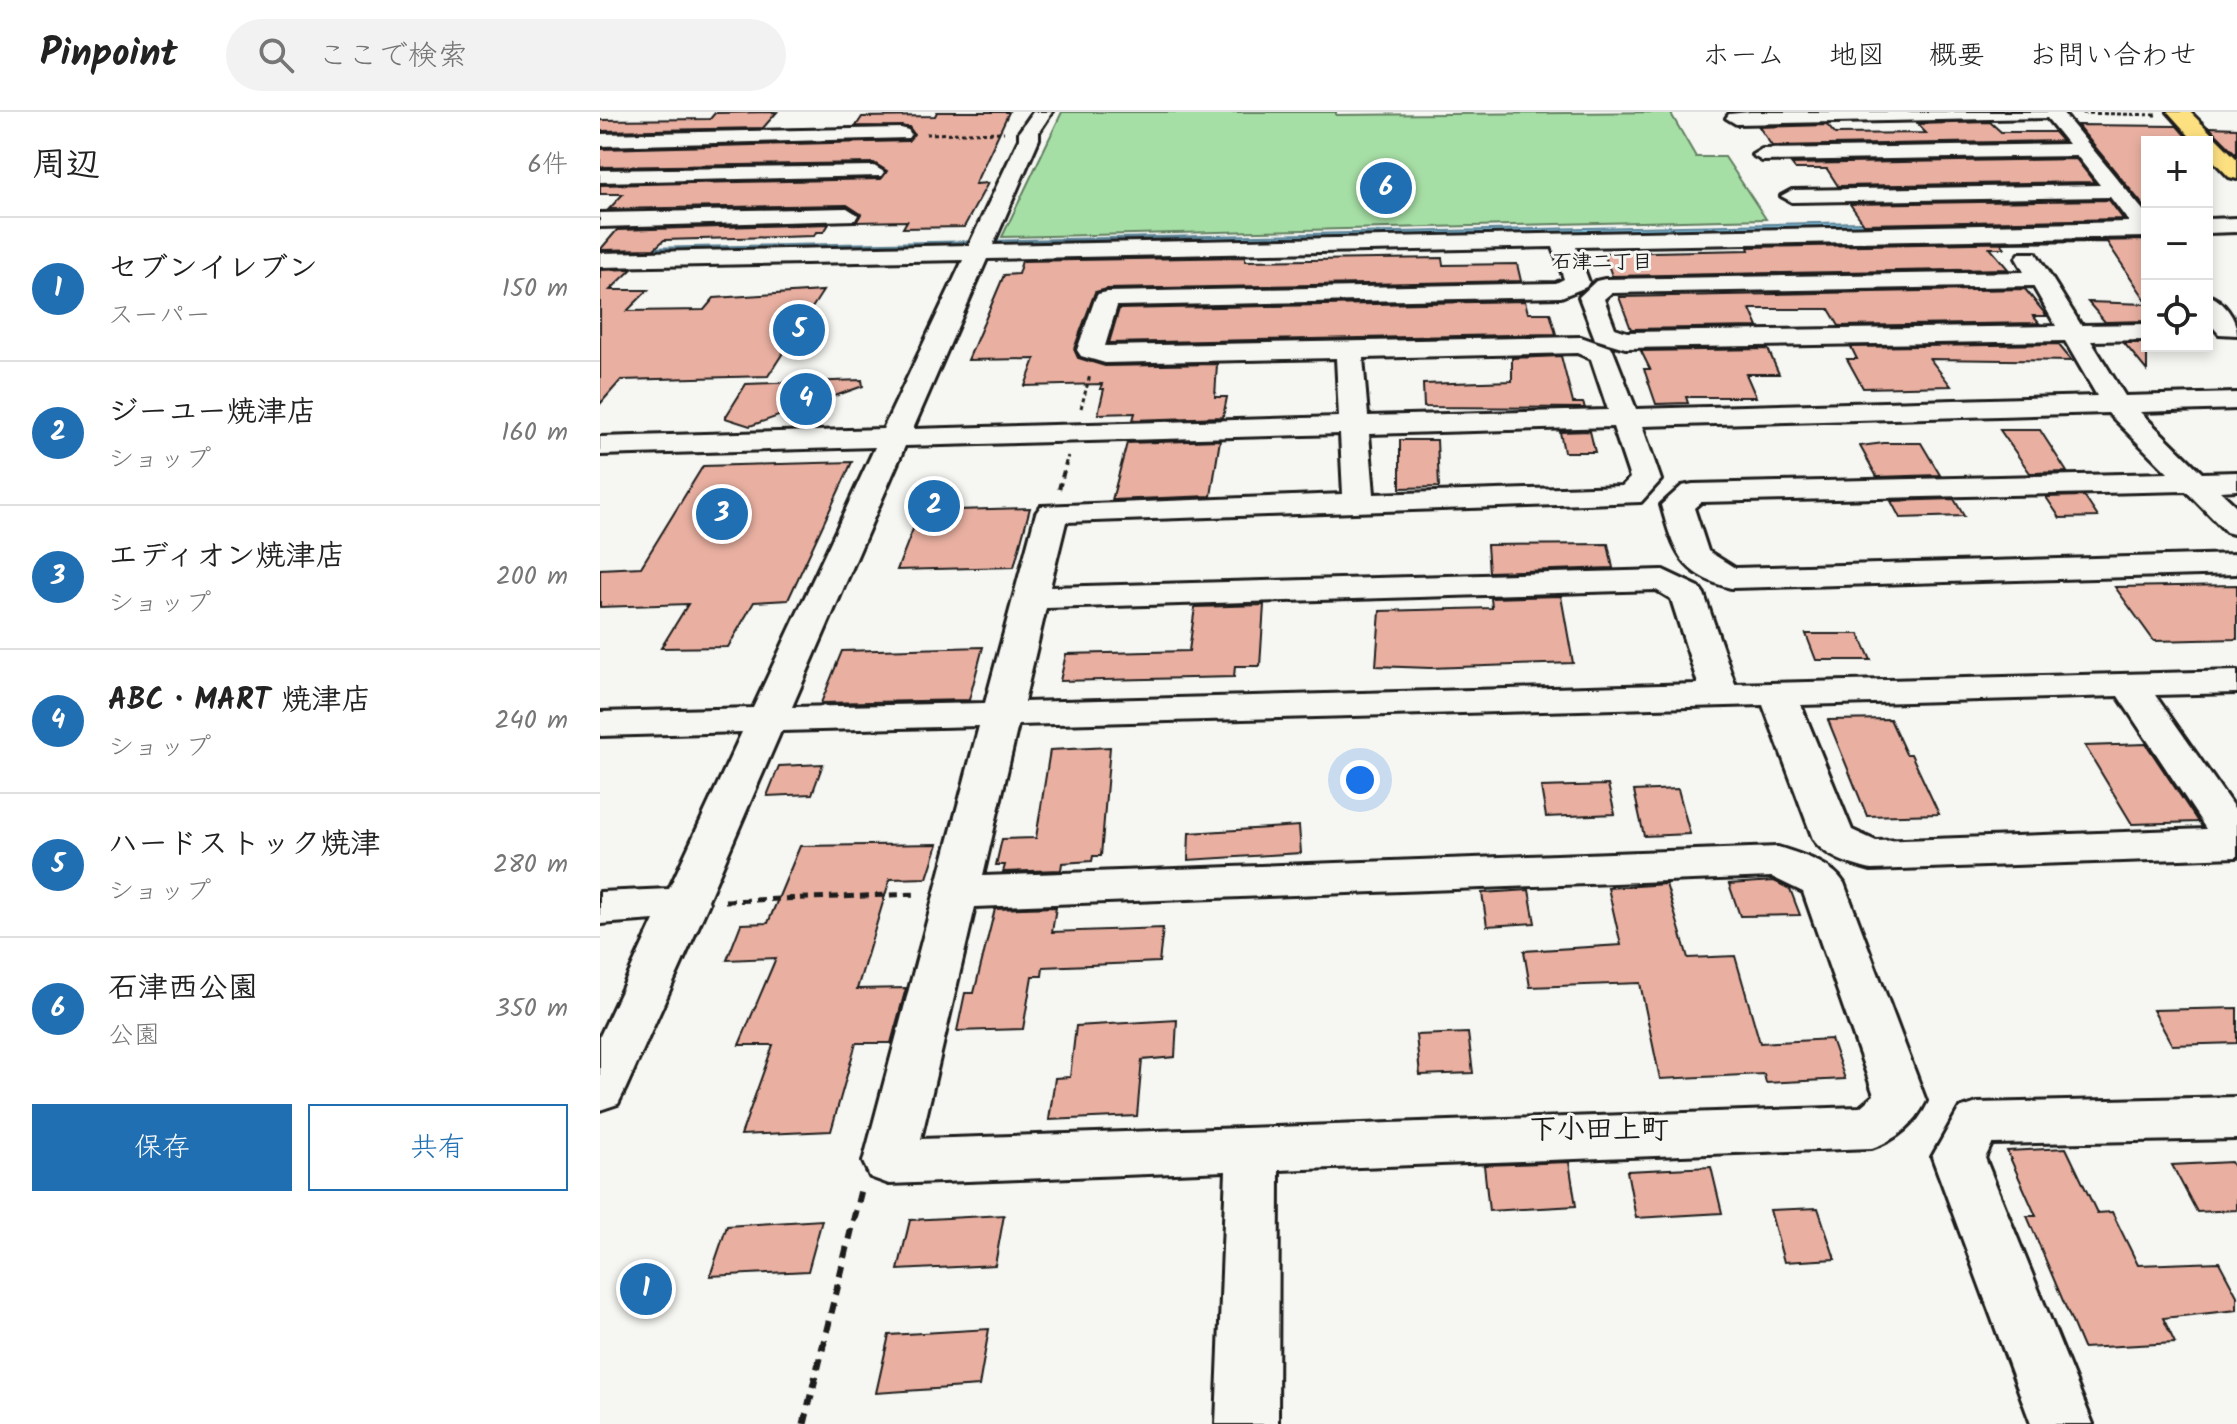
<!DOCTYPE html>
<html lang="ja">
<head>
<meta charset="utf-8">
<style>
	:root { --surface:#fff; --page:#f2f2f2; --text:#222; --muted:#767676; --line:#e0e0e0; --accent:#1f6fb2 }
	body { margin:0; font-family:Kalam,"Klee One",sans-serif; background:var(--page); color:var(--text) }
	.controls { position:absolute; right:24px; top:24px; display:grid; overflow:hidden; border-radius:0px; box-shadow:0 4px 12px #0003 }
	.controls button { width:72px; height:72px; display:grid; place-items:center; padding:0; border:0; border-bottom:2px solid var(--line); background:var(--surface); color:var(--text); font:40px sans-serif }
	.you { position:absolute; left:760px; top:668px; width:28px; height:28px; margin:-20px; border:6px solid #fff; border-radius:50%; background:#1a73e8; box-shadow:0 0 0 12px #1a73e833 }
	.badge { display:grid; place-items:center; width:52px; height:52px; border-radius:50%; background:var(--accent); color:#fff; font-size:26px; font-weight:700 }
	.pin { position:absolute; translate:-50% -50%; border:4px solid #fff; box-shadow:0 2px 8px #0006 }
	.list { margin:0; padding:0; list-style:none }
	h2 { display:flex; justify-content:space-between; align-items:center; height:104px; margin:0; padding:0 32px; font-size:34px }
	h2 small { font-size:26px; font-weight:400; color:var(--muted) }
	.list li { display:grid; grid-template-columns:52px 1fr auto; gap:24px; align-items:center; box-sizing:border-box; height:144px; padding:0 32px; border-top:2px solid var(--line) }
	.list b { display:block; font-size:30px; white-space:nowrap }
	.list p { margin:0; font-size:26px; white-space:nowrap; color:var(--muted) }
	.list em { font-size:26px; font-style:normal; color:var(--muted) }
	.actions { display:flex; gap:16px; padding:24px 32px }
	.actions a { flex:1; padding:18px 0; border:2px solid var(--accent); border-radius:0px; text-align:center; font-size:28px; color:var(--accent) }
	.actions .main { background:var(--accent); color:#fff }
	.icon { flex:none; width:44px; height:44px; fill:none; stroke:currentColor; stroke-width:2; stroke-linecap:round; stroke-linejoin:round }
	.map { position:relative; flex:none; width:1637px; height:1312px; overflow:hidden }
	header { display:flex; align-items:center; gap:48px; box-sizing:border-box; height:112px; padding:0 40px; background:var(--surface); border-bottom:2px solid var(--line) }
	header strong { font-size:38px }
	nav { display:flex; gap:44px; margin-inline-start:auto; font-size:28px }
	.search { width:560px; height:72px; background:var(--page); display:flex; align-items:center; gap:20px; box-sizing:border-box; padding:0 28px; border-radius:44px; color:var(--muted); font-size:30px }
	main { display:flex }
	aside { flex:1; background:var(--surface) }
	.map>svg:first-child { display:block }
	.green { fill:#a6dfa5; stroke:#617e60; stroke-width:2 }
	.water { fill:#83c4e4; stroke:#5a8194; stroke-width:2 }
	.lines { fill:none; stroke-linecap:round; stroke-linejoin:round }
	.stream { stroke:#5a8194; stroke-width:5 }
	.building { fill:#e9b0a1; stroke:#1c1c1c; stroke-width:2 }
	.minor-casing { stroke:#1c1c1c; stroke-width:6 }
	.major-casing { stroke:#1c1c1c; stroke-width:6 }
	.path-far3 { stroke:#1c1c1c; stroke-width:3; stroke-dasharray:4 3; stroke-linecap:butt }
	.path-far2 { stroke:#1c1c1c; stroke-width:4; stroke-dasharray:7 5; stroke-linecap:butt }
	.path-far1 { stroke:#1c1c1c; stroke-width:5; stroke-dasharray:9 6; stroke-linecap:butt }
	.path { stroke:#1c1c1c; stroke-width:7; stroke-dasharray:11 8; stroke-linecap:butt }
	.minor { fill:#f6f6f2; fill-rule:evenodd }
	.major { fill:#fde080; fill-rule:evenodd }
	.labels { text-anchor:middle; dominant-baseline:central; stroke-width:6; stroke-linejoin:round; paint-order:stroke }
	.far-neighbourhood-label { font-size:20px; font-weight:bold; fill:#1c1c1c; stroke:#f6f6f2 }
	.near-neighbourhood-label { font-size:28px; font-weight:bold; fill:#1c1c1c; stroke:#f6f6f2 }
</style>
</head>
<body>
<header>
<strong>Pinpoint</strong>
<div class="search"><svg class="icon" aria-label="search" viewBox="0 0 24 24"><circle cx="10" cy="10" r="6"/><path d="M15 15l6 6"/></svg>ここで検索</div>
<nav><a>ホーム</a><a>地図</a><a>概要</a><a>お問い合わせ</a></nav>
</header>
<main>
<aside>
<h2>周辺<small>6件</small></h2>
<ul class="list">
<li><span class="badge">1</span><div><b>セブンイレブン</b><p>スーパー</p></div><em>150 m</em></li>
<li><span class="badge">2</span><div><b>ジーユー焼津店</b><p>ショップ</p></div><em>160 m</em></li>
<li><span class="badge">3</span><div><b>エディオン焼津店</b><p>ショップ</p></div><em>200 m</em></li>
<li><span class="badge">4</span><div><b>ABC・MART 焼津店</b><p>ショップ</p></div><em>240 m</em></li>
<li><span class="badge">5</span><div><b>ハードストック焼津</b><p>ショップ</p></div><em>280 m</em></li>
<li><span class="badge">6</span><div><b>石津西公園</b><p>公園</p></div><em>350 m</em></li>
</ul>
<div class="actions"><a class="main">保存</a><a>共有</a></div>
</aside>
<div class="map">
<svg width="1637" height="1312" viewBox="0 0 1637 1312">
	<rect width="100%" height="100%" fill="#f6f6f2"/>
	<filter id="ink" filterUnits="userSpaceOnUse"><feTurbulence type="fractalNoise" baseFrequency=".0125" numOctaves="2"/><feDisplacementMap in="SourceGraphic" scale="16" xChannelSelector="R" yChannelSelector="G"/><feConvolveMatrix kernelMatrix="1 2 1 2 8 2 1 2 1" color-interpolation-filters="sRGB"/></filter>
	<g filter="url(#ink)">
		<path class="green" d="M462 0H736V3L1070 0 1096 45H1125L1166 107 402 125Z"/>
		<path class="water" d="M1547 104V111L0 142V137Z"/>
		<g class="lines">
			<path class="stream" d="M418 130 602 126"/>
		</g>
		<g class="building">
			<path d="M177 0 163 16 0 19V8L110 7 115 1Z"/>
			<path d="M337 0H409L375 72 388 71 364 115 303 116 307 109 256 110 261 102 247 93 9 97 23 82H0V73L281 67 287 59 274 51 0 55V37L308 29 314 22 309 15 256 14 262 5 335 4Z"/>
			<path d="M1390 10 1401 20H1454L1462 29 1172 34 1159 15 1227 13 1235 22 1326 21 1317 12Z"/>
			<path d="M1477 13 1577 14 1591 30H1547V98Z"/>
			<path d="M1609 15 1637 16V43Z"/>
			<path d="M1476 47 1494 70 1238 74 1227 57H1195L1191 52Z"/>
			<path d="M1509 88 1523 107 1264 112 1250 92Z"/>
			<path d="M229 112 224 120H216L214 124 64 128 54 137 0 138 17 118Z"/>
			<path d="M1547 128V190L1507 130 1401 131 1405 136H1390L1408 157 1012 164 1004 141 1149 138 1148 135Z"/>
			<path d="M645 145V149L842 146 843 153 917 152 921 169 507 177 495 180 474 237 478 246 505 254 617 252 615 285H627L623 305 533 308 535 301 498 302 504 277H500L502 272 425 274 435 247 368 248 404 163 418 162 422 149Z"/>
			<path d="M32 157 10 178H48L27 199 104 198 114 186 223 179 168 264 21 268 0 292V158Z"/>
			<path d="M1425 177 1447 204H1433L1439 211 1239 214 1229 197H1150L1158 215 1031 217 1019 185Z"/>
			<path d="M925 189 928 201H950L956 222 509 231 519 197Z"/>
			<path d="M1488 190 1547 192V209L1505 210Z"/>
			<path d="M1524 231H1547V259Z"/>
			<path d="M1458 232 1472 249 1330 247 1351 274 1263 276 1247 247H1257L1251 235Z"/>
			<path d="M1168 237 1179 262H1146L1156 285H1086L1088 291 1056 292 1044 257H1050L1041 239Z"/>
			<path d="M961 244 973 291H983L985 296 824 295 823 272 912 269V246Z"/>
			<path d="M262 268 263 274 150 314 125 306 146 272Z"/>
			<path d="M1400 318H1440L1467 360 1430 361Z"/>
			<path d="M990 319 995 340H964L960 320Z"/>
			<path d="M620 328 611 384 512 388 527 331Z"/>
			<path d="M800 328H837L839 375 800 376Z"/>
			<path d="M1284 331H1321L1340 363 1277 365 1260 334Z"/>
			<path d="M252 350 188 488 154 490 128 535 61 536 88 492 0 495V457L41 455 103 354Z"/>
			<path d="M1484 384 1498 405 1460 406 1446 385Z"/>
			<path d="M1354 387 1364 404 1300 406 1291 389Z"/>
			<path d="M430 396 414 455 297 458 320 399Z"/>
			<path d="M1008 432 1013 456 889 460 887 433Z"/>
			<path d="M1637 473V527L1554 529 1515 475Z"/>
			<path d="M961 484 973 551 830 556 776 554 780 499 892 496 891 486Z"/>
			<path d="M664 493 660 554H635L634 565 460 569 466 542 589 539 595 495Z"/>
			<path d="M1206 522H1259L1271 548H1216Z"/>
			<path d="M383 535 369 588 221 591 242 539Z"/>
			<path d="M1290 607 1306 642H1311L1339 702 1267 704 1228 608Z"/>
			<path d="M1546 632 1598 710 1532 712 1485 634Z"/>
			<path d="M510 635 501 744H493L492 749 462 751 461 758 403 760 405 753H396L402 727 436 726 450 638Z"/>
			<path d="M223 652 212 682 167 684 179 654Z"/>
			<path d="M1008 673 1015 702 946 705 941 675Z"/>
			<path d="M1078 677 1090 722 1044 724 1034 679Z"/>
			<path d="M699 714 701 741 588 748 589 721Z"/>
			<path d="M338 732 327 766 290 767 257 877 306 876 291 931H256L231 1019 141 1023 173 933H139L176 846 127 848 141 812 168 811 200 734Z"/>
			<path d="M1174 769 1190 777 1200 803 1140 804 1129 772Z"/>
			<path d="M1066 772 1088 846 1135 844 1160 931 1231 927 1245 967 1166 971 1164 962 1060 967 1040 871 930 875 924 839 1021 833 1008 776Z"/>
			<path d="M929 778 935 811 887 814 882 781Z"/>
			<path d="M456 795 452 820 563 816 559 850 443 855 442 864H432L423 917 357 919 365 881H374L395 797Z"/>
			<path d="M1637 896V931L1572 933 1553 898Z"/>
			<path d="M577 908 575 945 542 948 537 1004 449 1008 455 966 470 965 476 914Z"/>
			<path d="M868 921 873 961 820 963 816 923Z"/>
			<path d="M1466 1036 1497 1101 1512 1100 1538 1153 1619 1150 1637 1184V1198L1563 1206 1575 1231 1483 1236 1427 1104H1436L1407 1039Z"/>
			<path d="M969 1050 976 1094 889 1099 884 1053Z"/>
			<path d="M1631 1050 1637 1061V1098L1597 1100 1572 1053Z"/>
			<path d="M1111 1055 1122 1101 1036 1106 1027 1059Z"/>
			<path d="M1218 1096 1235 1147 1184 1150 1170 1098Z"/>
			<path d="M404 1103 395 1153 298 1158 310 1108Z"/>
			<path d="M222 1108 208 1159 110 1164 127 1114Z"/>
			<path d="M389 1217 379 1274 276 1281 289 1223Z"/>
		</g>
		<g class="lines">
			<defs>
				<g id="minor">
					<path d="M433 0H452L439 20V27L393 133 1529 110 1510 85 1192 90 1181 84 1192 78 1500 73 1477 44 1162 49 1152 43 1162 37 1468 32 1447 6 1136 12 1126 6 1129 2 1150 0H1462L1547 103V125L976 135 989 170 986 175 961 185 517 194 505 234 981 225 1012 236 1036 297 1497 284 1465 229 1025 236 995 227 979 185 996 169 1005 167 1424 160 1416 146 1420 141H1436L1481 213 1547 212V228L1491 229 1525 284 1637 281V297L1540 300 1602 361 1637 360V378L1620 379 1637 395V423L1626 420 1586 379 1101 390 1094 396 1108 439 1135 456 1637 442V462L1131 476C1080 463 1074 439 1061 393L1082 374 1093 372 1568 361 1508 301 1042 314 1061 368 1041 390 466 410 450 475 1063 458 1099 475 1104 482 1135 572 1637 559V581L1555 583 1637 700V745L1271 758C1251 753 1224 745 1213 727L1163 593 418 613 383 764 1178 735C1200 742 1232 751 1244 771L1326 989C1315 1012 1296 1028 1272 1036L679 1058 678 1312H616L626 1059 289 1072 270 1065 263 1050 379 614 181 619 108 788 109 791 25 978 18 992 0 998V924L54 808 0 812V780L69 777 142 620 0 624V600L153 596 275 335 0 343V325L283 317 363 148 0 155V141L369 133 419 27V20ZM953 135 964 167 956 171 507 180 498 182 495 187 477 238 481 244 505 251 736 246 739 305 313 317 387 147ZM1433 174 1456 214 1027 220 1015 216 1004 187 1011 181ZM977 241 991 247 1008 298 768 304 763 246ZM1013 315 1030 366 1022 374 774 382 769 322ZM740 322 743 382 441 394 436 401 385 591 192 595 305 334ZM1056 478 1071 487 1098 572 424 590 446 496ZM1518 584 1606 717 1276 729 1252 718 1201 593ZM1172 765 1203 780 1274 983 1260 995 321 1027 375 795Z"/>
					<path d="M301 16 308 18 311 22 308 26 0 34V22Z"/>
					<path d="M274 54 284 60 281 64 0 70V58Z"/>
					<path d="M247 96 258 103 255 108 0 115V101Z"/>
					<path d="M1637 106V120L1607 121V107Z"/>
					<path d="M1607 183C1623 187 1637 207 1637 223L1619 222 1607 208Z"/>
					<path d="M1637 985V1027L1392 1032 1385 1046 1493 1312H1431L1332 1045 1359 997 1377 991Z"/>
				</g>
				<path id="major" d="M1568 0H1590L1637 47V67L1629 65 1607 42V30H1595Z"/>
			</defs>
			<use href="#minor" class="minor-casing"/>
			<use href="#major" class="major-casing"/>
			<g class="path-far3">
				<path d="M1482 1 1556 3"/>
				<path d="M326 22 404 20"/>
				<path d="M481 296 490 263"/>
				<path d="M465 353 468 344"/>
			</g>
			<path class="path-far2" d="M459 377 466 351"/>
			<path class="path-far1" d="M125 789 319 782"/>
			<path class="path" d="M204 1312 262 1074"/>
			<use href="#minor" class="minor"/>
			<use href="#major" class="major"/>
		</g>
	</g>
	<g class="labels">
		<g class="far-neighbourhood-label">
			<text x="1002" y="151">石津二丁目</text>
		</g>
		<g class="near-neighbourhood-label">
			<text x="999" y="1018">下小田上町</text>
		</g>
	</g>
</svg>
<div class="controls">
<button>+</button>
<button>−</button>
<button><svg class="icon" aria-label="locate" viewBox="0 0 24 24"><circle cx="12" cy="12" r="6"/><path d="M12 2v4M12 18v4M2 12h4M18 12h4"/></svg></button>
</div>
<div class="you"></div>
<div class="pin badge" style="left:46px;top:1177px">1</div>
<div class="pin badge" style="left:334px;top:394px">2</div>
<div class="pin badge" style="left:122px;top:402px">3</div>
<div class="pin badge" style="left:206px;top:287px">4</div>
<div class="pin badge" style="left:199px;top:218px">5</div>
<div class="pin badge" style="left:786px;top:76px">6</div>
</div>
</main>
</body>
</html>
